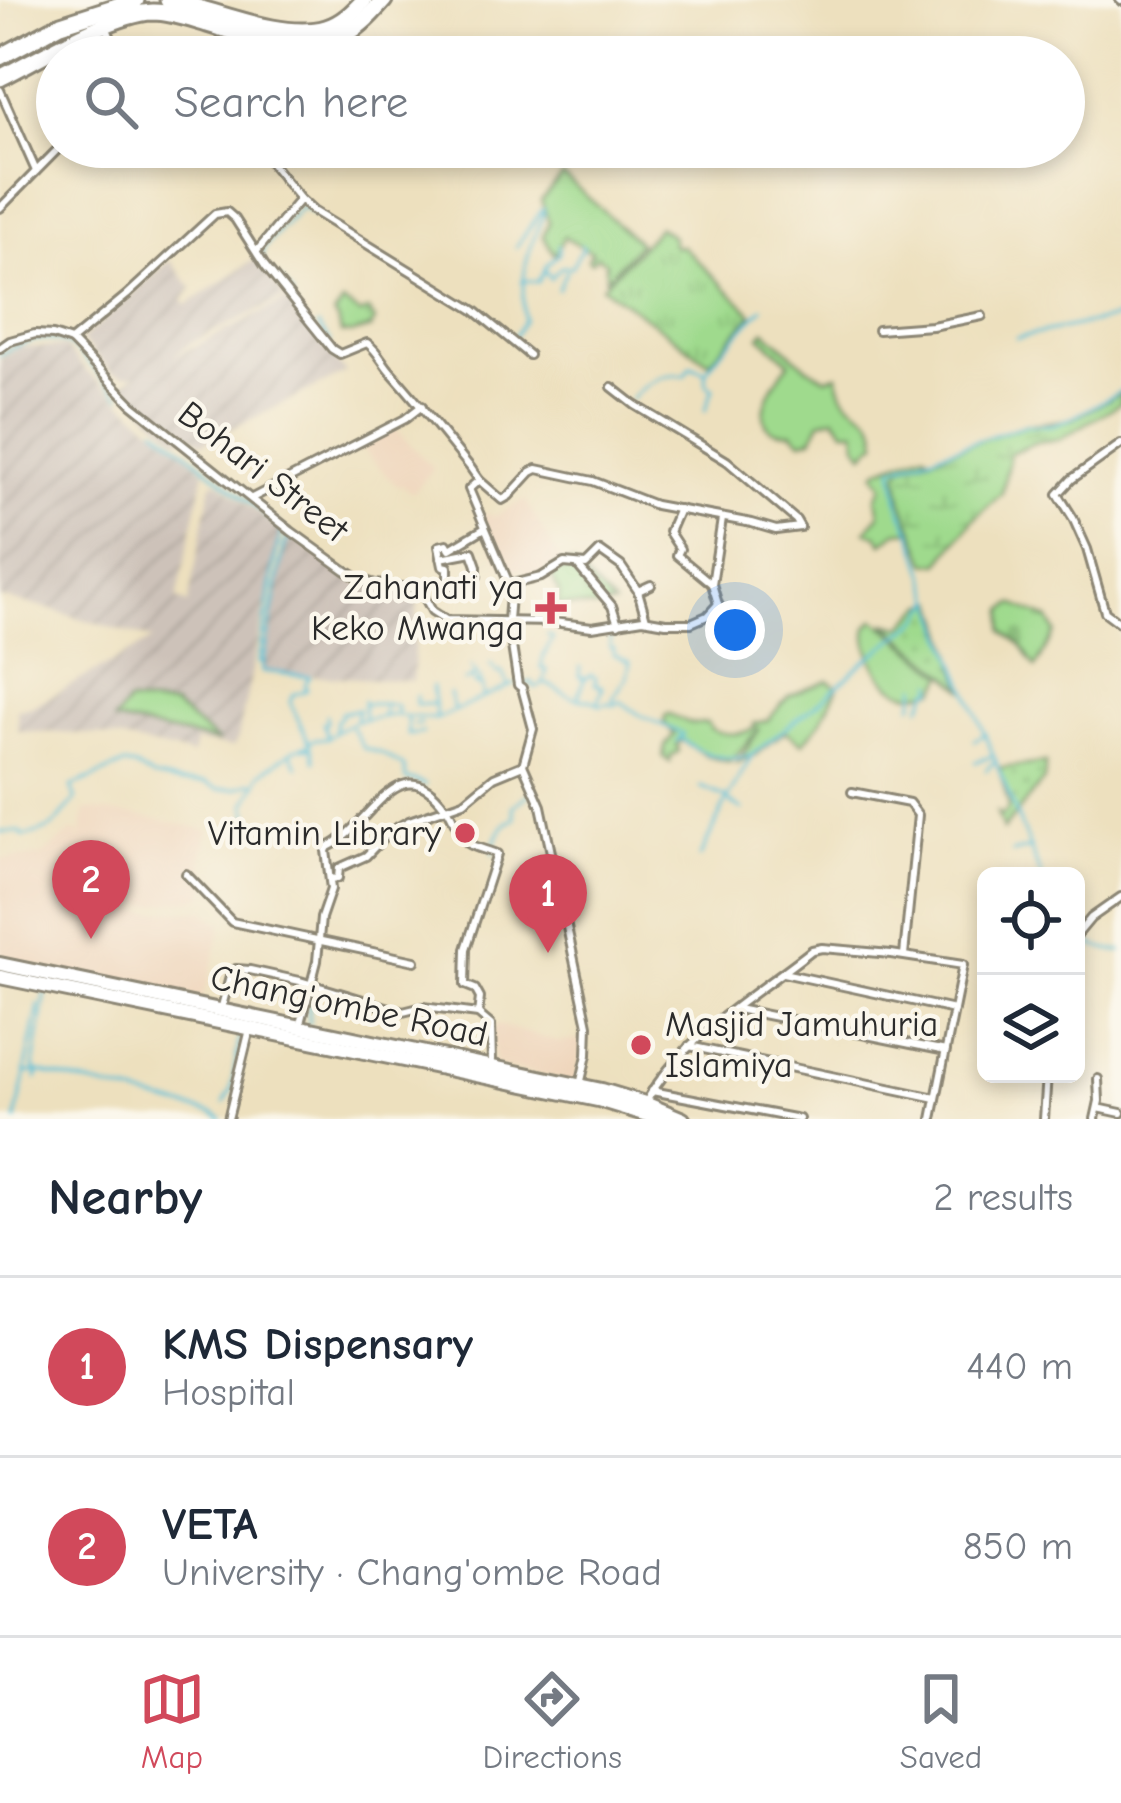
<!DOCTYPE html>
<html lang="en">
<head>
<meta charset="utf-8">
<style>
	:root { --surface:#fff; --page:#f6f6f7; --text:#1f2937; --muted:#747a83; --line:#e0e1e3; --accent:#d1495b }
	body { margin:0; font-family:"Comic Neue",sans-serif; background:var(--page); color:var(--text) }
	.controls { position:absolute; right:36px; bottom:36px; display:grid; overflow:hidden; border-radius:18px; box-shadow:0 6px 18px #0003 }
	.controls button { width:108px; height:108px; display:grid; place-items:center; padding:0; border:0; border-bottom:3px solid var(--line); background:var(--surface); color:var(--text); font:60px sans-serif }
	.you { position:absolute; left:735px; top:630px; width:42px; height:42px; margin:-30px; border:9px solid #fff; border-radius:50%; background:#1a73e8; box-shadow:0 0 0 18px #1a73e833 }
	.badge { display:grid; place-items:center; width:78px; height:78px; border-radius:50%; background:var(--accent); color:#fff; font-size:39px; font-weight:700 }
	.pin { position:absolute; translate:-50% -99px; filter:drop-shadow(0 3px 6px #0008) }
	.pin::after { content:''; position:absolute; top:63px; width:42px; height:36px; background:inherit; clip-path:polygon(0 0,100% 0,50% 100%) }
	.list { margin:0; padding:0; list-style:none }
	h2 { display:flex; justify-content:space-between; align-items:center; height:156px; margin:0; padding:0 48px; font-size:51px }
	h2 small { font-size:39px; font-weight:400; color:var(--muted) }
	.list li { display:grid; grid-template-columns:78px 1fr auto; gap:36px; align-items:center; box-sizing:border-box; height:180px; padding:0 48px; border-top:3px solid var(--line) }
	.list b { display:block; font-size:45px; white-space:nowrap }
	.list p { margin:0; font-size:39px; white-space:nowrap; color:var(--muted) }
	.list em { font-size:39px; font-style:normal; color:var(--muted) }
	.icon { flex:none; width:66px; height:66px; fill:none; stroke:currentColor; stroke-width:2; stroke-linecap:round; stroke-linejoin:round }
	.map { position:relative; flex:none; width:1121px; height:1119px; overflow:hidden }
	.search { position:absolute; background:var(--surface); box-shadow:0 6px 18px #0003; left:36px; right:36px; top:36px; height:132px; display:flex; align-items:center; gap:30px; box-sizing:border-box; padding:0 42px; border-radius:66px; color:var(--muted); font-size:45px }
	.sheet { height:516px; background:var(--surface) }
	nav { display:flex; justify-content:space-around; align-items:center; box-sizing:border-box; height:168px; border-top:3px solid var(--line); background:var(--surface); font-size:33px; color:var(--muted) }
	nav a { display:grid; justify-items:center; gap:6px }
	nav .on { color:var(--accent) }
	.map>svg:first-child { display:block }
	.built { fill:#efd6bc }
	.industrial { fill:url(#industrial-furrows) }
	.grass { fill:#9fda8d; stroke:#65825c; stroke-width:3 }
	.wetland { fill:url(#wetland-marsh); stroke:#65825c; stroke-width:3 }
	.cemetery { fill:url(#cemetery-stones); stroke:#65825c; stroke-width:3 }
	.park { fill:url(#park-tufts); stroke:#65825c; stroke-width:3 }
	.garden { fill:url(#garden-dots); stroke:#65825c; stroke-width:3 }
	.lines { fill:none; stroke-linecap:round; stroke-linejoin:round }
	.stream { stroke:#59bfd6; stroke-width:3 }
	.street-casing { stroke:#8c8674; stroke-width:12 }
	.primary-casing { stroke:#8c8674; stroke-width:18 }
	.highway-casing { stroke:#8c8674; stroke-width:21 }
	.street { stroke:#fff; stroke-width:6 }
	.primary { stroke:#fff; stroke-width:12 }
	.highway { stroke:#fff; stroke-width:15 }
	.poi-dot { fill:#d1495b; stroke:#fbf7ec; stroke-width:4.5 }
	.labels { text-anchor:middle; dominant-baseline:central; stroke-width:9; stroke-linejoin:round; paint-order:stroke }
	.street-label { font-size:36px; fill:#2b2b2b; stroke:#fbf7ec }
	.poi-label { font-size:36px; fill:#2b2b2b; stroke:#fbf7ec; text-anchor:end }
</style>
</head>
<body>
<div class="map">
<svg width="1121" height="1119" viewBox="0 0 1121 1119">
	<defs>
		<pattern id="industrial-furrows" width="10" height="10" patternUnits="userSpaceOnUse" patternTransform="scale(3)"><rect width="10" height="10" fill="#cdc2b9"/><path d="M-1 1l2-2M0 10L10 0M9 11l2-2" fill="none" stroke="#b0a79f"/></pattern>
		<pattern id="wetland-marsh" width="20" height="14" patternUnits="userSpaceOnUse" patternTransform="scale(3)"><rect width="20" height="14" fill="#9fda8d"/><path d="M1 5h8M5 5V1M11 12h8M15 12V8" fill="none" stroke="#89bb7a"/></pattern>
		<pattern id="cemetery-stones" width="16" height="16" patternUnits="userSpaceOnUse" patternTransform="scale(3)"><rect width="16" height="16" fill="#9fda8d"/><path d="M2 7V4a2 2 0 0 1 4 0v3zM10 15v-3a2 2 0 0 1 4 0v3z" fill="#89bb7a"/></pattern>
		<pattern id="park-tufts" width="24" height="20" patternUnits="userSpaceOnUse" patternTransform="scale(3)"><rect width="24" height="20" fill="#9fda8d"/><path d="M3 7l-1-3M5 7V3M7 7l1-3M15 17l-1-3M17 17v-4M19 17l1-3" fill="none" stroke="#89bb7a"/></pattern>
		<pattern id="garden-dots" width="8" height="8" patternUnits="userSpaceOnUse" patternTransform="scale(3)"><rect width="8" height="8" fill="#9fda8d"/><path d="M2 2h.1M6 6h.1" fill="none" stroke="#89bb7a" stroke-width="1.8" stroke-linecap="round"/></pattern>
	</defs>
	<rect width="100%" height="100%" fill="#fbf7ec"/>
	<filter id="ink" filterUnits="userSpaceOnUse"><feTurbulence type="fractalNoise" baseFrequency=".00833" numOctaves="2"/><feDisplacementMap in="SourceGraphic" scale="24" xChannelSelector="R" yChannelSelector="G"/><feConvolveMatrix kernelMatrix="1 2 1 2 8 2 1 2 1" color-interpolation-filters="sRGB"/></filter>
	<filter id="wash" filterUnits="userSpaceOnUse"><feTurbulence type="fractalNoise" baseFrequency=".004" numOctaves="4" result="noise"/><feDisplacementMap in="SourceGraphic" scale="48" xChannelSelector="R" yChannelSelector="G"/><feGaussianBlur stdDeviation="2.7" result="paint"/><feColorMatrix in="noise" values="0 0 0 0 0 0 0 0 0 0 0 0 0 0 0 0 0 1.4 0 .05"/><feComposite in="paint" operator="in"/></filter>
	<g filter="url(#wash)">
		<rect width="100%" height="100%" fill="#ede0be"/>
		<g class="built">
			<path d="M395 428 433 469 413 493 401 485 398 487 360 447Z"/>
			<path d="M525 500 562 563 537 578 525 581 523 568 511 573 505 562 500 564 480 517 489 513 493 517Z"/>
			<path d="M85 810 136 815 209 830 202 858 207 884 203 897 148 906 119 905 148 911H204L222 925 208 983 201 999 126 982 89 978 0 961V859L42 856 71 832H79V843Z"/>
			<path d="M496 1024 558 1042 582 1040 576 1083 494 1065 493 1031Z"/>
		</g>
		<g class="industrial">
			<path d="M257 258 285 298 192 342 173 357 287 300 346 373 202 443 193 436 177 438 143 409 123 384 136 375 126 376 112 373 81 340 170 260 192 288 183 300 187 305Z"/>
			<path d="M18 347H65L88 373 205 470 177 599 188 604 212 483 217 481 281 531 238 738 233 747 196 742 193 755 99 735 18 731 17 709 31 707 153 640 49 609 0 598V360Z"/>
			<path d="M294 538 355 582 419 589 412 681 261 673 287 540Z"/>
		</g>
		<g class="grass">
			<path d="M563 175 639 243 606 279V262L597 256 591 262 588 259 592 252 564 237 555 255 543 236 549 222 541 200Z"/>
			<path d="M765 330 807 367 826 378 838 375C842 418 880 402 877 442L864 453 857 444 856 430H845L835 417 821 421 812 438 802 441 792 432C742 437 771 383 790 362L760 336Z"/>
			<path d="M925 452 961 481 919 530 897 532 883 543 877 535 866 531 880 514 877 498 883 485 875 473 881 468Z"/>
			<path d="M875 619 945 675 936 690C926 691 916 696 907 693 881 686 865 653 867 628Z"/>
			<path d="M828 680 838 687 820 723 803 743 785 731 755 755 738 762 760 728 730 762 707 756 681 740 677 745 679 751 671 756 670 762 663 757 665 746 674 734 664 723 665 716 669 714 692 724 708 723 711 729C727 736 740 735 755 728L754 724 768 720 789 696Z"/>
			<path d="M128 703 173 706 218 742 114 721Z"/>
		</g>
		<path class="wetland" d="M1121 393V403L1060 439 1036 442 1010 453 1002 493 973 520 940 563H927L902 500 898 474 903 466 1025 425 1073 419Z"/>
		<g class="cemetery">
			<path d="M572 564 614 605 597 608 558 605 559 593 551 574 563 565Z"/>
			<path d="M1014 604 1048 619 1056 632 1036 667C1029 660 1026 650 1020 645 1014 639 1009 637 1004 631L1005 610Z"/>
		</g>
		<g class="park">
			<path d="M658 226 672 236V243L675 247 682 246 753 314 709 362 602 286 650 237Z"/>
			<path d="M343 303 361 314 368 310 375 321 371 328 351 334 341 333 338 319 334 315Z"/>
		</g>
		<g class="garden">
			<path d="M937 601 964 689 885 623 902 627 925 605Z"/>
			<path d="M1046 763 1044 780 1003 830 997 813 1003 816 1009 807 999 768Z"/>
		</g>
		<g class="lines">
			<g class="stream">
				<path d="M516 247 541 211"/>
				<path d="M263 258V249L301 207 313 214"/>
				<path d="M543 273 546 266 559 253V245"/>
				<path d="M280 280 293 296"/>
				<path d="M522 282 523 280 538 282 542 274 547 272 550 279 561 267H571L583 247 581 245"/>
				<path d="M558 289 566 271"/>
				<path d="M318 326 330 342"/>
				<path d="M513 338 524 320C520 274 527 253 544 212L541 211 544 208"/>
				<path d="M1016 338 1121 317"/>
				<path d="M0 355C23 339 47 334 72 346L121 397"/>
				<path d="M706 371 717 356 763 308"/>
				<path d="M631 399C646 382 663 372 685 375L691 366 705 371 707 385 713 388 705 411"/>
				<path d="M156 427 283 529 277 547 259 663 264 661"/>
				<path d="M296 538H288L284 548 262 671 310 677 305 684 307 690 292 695 290 702 309 742"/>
				<path d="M711 587V608"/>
				<path d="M611 626 610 648 614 649V655L630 662 627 677 613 698 614 702"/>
				<path d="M490 664 498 673 502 672 508 685"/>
				<path d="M471 667 481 681 476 685 482 686 483 696"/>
				<path d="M579 676 586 678 591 675 596 678 595 684 603 687 598 703"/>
				<path d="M544 680 547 670 541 668 544 655 553 638 547 635"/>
				<path d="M465 681 473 677 474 683"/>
				<path d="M521 685 532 682 534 687H539L544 683C554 687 560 690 568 695 580 702 586 695 600 705L608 703 615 705 620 701 640 715"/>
				<path d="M432 687 436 717"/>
				<path d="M449 694 454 710"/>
				<path d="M416 696V705L432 704"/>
				<path d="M580 698 578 692H580L584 679 579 676 580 667"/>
				<path d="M363 701 364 720"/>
				<path d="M364 704H385L383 714"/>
				<path d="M385 704 397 706V713"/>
				<path d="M913 705 917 686"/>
				<path d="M921 707 929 690H934V682"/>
				<path d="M326 715 327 722 323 723 328 738"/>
				<path d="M642 716 683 734 677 741 680 738C698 753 727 764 750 755"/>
				<path d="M407 718 408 735 423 733"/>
				<path d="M414 725 421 724"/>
				<path d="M352 728 363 748 381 753 404 767 406 779"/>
				<path d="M335 729 336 720 340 718 341 713 358 709 356 719"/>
				<path d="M974 740 986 734"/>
				<path d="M304 748 311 747 315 761"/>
				<path d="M290 752 298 766"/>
				<path d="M975 762 993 756"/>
				<path d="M986 770 996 760"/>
				<path d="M407 780H413L425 785"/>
				<path d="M743 810 728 801V798L752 755 823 699 864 662 922 618 934 599"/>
				<path d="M0 832H21L22 836H26C63 828 54 821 76 800L71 787 124 765 134 767 152 777 181 783H205L218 789 236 788 252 782 256 785 260 774 295 749 308 745 314 739 328 738 337 730 357 721 393 715 436 719 515 684"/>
				<path d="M247 832 249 814 246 804 256 785"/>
				<path d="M494 853C494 840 501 823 515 819L513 806 531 793"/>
				<path d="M1012 853 1031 848"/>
				<path d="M700 857 728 798 701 787"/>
				<path d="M1041 876 945 634 912 533 900 507 893 468 1025 425H1051L1072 418 1121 391"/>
				<path d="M1076 940C1092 942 1105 953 1121 951"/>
				<path d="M0 970 22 975"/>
				<path d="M582 1011 585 1032"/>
				<path d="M309 1023 308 1010 315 990"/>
				<path d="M25 1072 39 1005"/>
				<path d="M40 1072 37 1079 38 1073 34 1067 46 991"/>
				<path d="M224 1103 231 1091 240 1036 238 1030"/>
				<path d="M16 1119 26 1073 40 1072 213 1114 222 1119"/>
			</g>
		</g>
	</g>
	<g filter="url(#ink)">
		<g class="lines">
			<defs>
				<g id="street">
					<path d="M1120 0 1121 1"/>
					<path d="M107 28 118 57"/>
					<path d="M0 90 36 171"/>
					<path d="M258 147 300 199 313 211 474 310 529 355"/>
					<path d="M0 208 60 147"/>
					<path d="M257 251 300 199"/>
					<path d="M878 330 932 326 982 316"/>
					<path d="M71 341 127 295 215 214 227 212 235 219 265 266 332 349 340 354 367 343C378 351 382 362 391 372 419 403 444 435 470 467L479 480 469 489 507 579 510 595 508 620 518 685 522 688 533 729 523 765 541 806 588 1025 587 1055 580 1085"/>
					<path d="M0 348 10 341 35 334 53 335 71 341 132 404 291 531 345 570 359 579 375 584 420 589 432 611 446 620 553 622 592 627 643 619 666 623H691L707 616 718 604"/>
					<path d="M612 387 635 405 727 461 796 520 800 527"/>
					<path d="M1121 444 1072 479 1058 494 1073 518 1087 549 1105 612 1121 624"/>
					<path d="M479 480 502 500 509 496 531 472 537 469 593 481 655 505 752 523 776 530 800 527"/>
					<path d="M252 498 405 419 422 406"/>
					<path d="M679 509 669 532 680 549 677 555 712 584"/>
					<path d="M722 519 712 584 718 604 735 636"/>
					<path d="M441 558 472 552 477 566V576H469L468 587 448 586V567L443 566 439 546 447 544 450 549 485 528"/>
					<path d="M579 567 612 606 618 624"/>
					<path d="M508 585 541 577 564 563 586 565 600 551 621 566 638 591 651 585"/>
					<path d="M638 591 646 619"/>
					<path d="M852 792 909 803 918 815 904 955"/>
					<path d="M447 808C454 818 458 835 468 843 475 848 488 850 497 854L466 949 465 985 475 989 480 998 478 1014"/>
					<path d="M186 874 232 922 415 961"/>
					<path d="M330 879 338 878 339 868 366 856 389 832 409 821 464 802 494 777 523 765"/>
					<path d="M1076 936 1091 918 1121 897"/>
					<path d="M783 973 954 1010"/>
					<path d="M737 1009 946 1051"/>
					<path d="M221 1010 231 973 236 969 250 970 300 981 403 1012 423 1007 478 1014 491 1025 492 1064"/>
					<path d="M300 1027 317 961 321 918 331 889 326 851 328 847C370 828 399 743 445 807"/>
					<path d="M689 1046 936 1098"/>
					<path d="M652 1091 799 1119"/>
					<path d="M646 1102C683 1036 754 996 812 950L822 948 891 954 963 965 932 1119"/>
					<path d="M1098 1108 1121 1113"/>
					<path d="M228 1119 250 1029"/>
					<path d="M1044 1119 1047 1074"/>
					<path d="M1095 1119 1099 1101 1098 1079"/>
				</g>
				<g id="primary">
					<path d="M0 964 602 1090 645 1103 683 1119"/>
					<path d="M0 977 598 1100 660 1119"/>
				</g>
				<g id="highway">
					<path d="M168 0C213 9 282 41 326 28 342 23 353 12 364 0"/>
					<path d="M0 57 61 24 136 0"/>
					<path d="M0 78C38 59 113 13 153 12 171 12 190 19 207 24 231 32 255 37 280 41 331 50 351 38 384 0"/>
				</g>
			</defs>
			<use href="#street" class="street-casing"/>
			<use href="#primary" class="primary-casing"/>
			<use href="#highway" class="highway-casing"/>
			<use href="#street" class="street"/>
			<use href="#primary" class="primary"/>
			<use href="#highway" class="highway"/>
		</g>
	</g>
	<g class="poi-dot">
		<path d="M545 590h12v12h12v12h-12v12h-12v-12h-12v-12h12z"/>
		<circle cx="465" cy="833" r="12"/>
		<circle cx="641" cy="1045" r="12"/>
	</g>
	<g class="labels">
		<g class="street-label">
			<text transform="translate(263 472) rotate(38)">Bohari Street</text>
			<text transform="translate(349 1006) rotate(12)">Chang'ombe Road</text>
		</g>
		<g class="poi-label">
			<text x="524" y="587">Zahanati ya<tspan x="524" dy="41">Keko Mwanga</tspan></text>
			<text x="441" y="833">Vitamin Library</text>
			<text x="665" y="1024" text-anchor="start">Masjid Jamuhuria<tspan x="665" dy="41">Islamiya</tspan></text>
		</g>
	</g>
</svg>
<div class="controls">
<button><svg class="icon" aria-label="locate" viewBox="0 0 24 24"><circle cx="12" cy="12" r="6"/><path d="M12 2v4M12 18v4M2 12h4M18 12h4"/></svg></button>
<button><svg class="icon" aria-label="layers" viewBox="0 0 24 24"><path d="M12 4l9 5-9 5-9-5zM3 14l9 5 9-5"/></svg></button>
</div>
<div class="you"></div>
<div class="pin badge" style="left:548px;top:953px">1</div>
<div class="pin badge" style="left:91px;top:939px">2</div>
<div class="search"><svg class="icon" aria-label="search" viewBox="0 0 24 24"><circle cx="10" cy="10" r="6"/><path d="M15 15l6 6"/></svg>Search here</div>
</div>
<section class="sheet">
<h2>Nearby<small>2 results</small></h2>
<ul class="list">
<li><span class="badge">1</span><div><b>KMS Dispensary</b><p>Hospital</p></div><em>440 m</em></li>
<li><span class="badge">2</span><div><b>VETA</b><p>University · Chang'ombe Road</p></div><em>850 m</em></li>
</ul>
</section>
<nav>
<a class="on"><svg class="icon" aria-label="map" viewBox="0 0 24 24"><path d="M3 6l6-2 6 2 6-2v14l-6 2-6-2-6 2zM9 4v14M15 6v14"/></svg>Map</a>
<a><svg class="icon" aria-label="directions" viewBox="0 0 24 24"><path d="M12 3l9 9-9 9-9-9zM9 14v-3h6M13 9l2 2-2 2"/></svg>Directions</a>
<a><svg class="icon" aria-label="saved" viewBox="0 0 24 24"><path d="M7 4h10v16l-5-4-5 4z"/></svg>Saved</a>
</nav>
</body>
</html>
